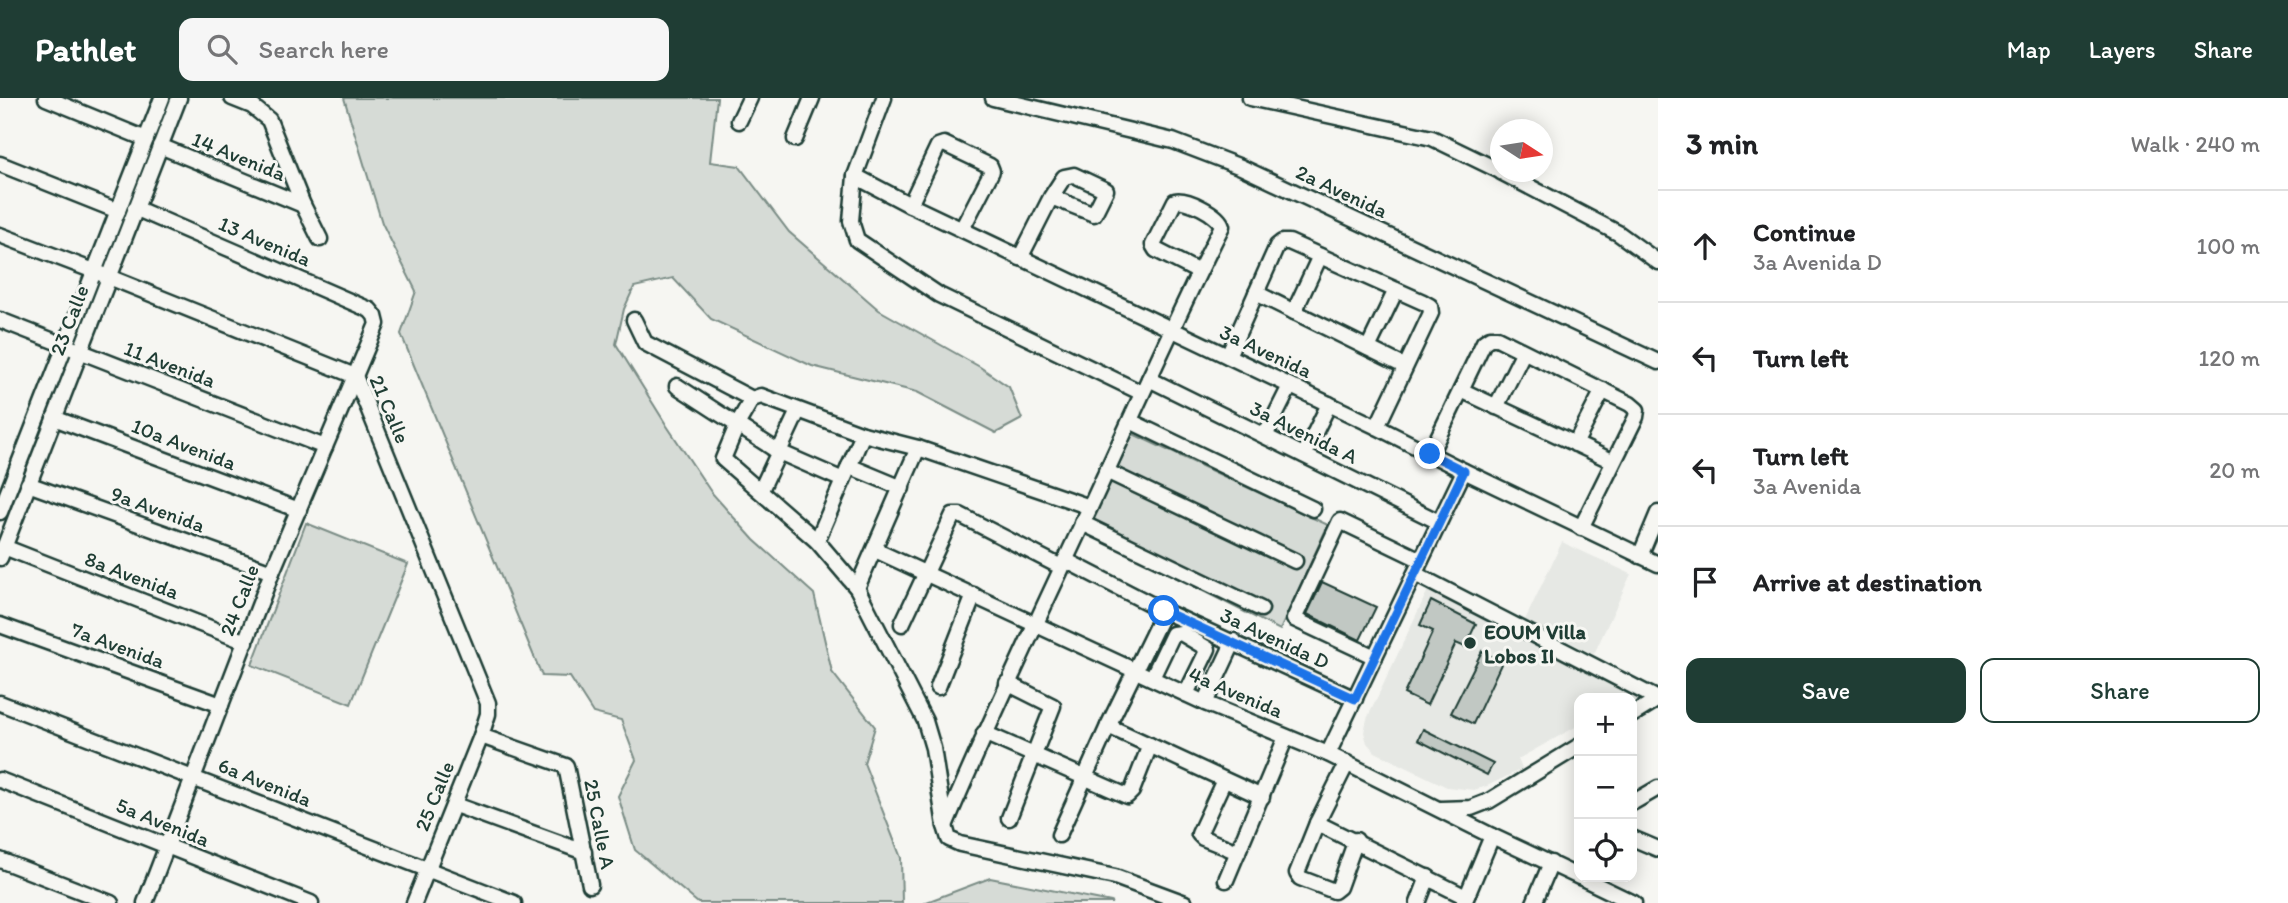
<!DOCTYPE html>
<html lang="en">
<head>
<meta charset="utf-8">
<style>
	:root { --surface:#fff; --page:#f6f6f6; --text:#202124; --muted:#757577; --line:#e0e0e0; --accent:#1f3d34 }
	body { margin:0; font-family:Itim,sans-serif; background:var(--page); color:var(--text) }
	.controls { position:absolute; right:21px; bottom:21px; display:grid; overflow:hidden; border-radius:14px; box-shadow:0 4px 18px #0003 }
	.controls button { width:63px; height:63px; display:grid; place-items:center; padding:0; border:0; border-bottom:2px solid var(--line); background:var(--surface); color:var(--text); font:35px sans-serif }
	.compass { position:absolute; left:1490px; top:21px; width:63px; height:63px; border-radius:50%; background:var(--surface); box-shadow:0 4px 18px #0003; rotate:102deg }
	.stop { position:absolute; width:21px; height:21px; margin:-16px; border:5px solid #1a73e8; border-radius:50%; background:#fff }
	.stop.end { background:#1a73e8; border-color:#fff; box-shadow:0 2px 7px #0008 }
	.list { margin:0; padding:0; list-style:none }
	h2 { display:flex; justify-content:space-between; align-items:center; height:91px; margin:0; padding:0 28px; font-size:30px }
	h2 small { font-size:23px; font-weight:400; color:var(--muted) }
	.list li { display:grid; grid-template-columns:46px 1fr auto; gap:21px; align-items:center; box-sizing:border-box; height:112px; padding:0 28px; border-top:2px solid var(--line) }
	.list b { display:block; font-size:26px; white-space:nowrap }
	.list p { margin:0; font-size:23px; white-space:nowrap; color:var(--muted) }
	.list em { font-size:23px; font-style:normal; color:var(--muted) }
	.actions { display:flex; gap:14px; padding:21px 28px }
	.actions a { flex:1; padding:16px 0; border:2px solid var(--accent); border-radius:14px; text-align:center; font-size:24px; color:var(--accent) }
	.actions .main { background:var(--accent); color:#fff }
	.icon { flex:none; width:38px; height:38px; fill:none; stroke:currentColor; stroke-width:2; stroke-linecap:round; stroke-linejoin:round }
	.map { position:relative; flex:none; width:1658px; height:805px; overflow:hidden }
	header { display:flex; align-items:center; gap:42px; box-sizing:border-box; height:98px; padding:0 35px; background:var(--accent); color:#fff }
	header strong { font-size:33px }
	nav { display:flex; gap:38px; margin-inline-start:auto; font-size:24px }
	.search { width:490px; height:63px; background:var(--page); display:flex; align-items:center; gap:18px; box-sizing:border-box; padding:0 24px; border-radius:14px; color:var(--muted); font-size:26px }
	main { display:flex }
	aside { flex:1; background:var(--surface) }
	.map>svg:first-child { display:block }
	.built { fill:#e6e8e4 }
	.green { fill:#d6dbd6; stroke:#7a8c85; stroke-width:2 }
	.building { fill:#c1c8c3; stroke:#1f3d34; stroke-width:2 }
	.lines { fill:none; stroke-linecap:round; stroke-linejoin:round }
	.minor-casing { stroke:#1f3d34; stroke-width:19 }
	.minor { stroke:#f6f6f2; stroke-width:14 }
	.route { stroke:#1a73e8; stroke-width:9 }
	.poi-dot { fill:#1f3d34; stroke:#f6f6f2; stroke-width:2.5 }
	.labels { text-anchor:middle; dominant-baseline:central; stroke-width:6; stroke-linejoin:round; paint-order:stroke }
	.street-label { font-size:21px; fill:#1f3d34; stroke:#f6f6f2 }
	.poi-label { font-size:21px; font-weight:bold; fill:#1f3d34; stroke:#f6f6f2; text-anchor:start }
</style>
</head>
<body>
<header>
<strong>Pathlet</strong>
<div class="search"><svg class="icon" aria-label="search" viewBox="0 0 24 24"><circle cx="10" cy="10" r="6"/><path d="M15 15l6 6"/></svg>Search here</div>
<nav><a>Map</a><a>Layers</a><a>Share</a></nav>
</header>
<main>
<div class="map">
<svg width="1658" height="805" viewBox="0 0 1658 805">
	<rect width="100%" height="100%" fill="#f6f6f2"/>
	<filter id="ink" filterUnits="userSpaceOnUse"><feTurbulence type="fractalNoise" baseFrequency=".0143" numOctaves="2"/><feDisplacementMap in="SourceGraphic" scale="14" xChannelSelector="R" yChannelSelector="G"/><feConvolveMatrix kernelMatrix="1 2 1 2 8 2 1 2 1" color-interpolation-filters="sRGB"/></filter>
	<g filter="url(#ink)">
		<g class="built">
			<path d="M1562 444 1631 476 1594 556 1525 522Z"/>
			<path d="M1428 492 1647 598 1632 607V600H1579V627L1518 661 1522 671 1487 688 1474 692 1447 689 1375 654 1367 645 1364 634 1367 621Z"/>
		</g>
		<g class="green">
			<path d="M344 0H717L710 64 739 68 789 134 879 212 980 269 1009 289 1022 321 996 335 917 294 812 268 711 221 673 180 634 189 624 211 616 246 667 328 711 394 754 442 814 496 832 574 875 629 864 665 901 760 902 805H698L635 752 618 698 636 662 621 622 593 615 570 579 542 578 401 236 416 193 382 125Z"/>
			<path d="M1131 335 1328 427 1280 532 1086 434Z"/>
			<path d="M306 425 408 466 351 606 252 567Z"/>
			<path d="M990 780 1111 804 1113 805H924Z"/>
		</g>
		<g class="building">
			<path d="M1322 484 1376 509 1360 542 1307 516Z"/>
			<path d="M1431 503 1476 526 1465 549 1456 545 1427 607 1404 596 1433 533 1420 527Z"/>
			<path d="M1482 553 1502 564 1473 626 1451 615Z"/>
			<path d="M1423 631 1493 666 1487 677 1418 642Z"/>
		</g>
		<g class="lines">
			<defs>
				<g id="minor">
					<path d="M46 0 146 41"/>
					<path d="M232 0 252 8 269 22 303 107 320 141"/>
					<path d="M884 0 855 78 851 123 857 142 939 197 1142 295"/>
					<path d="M993 0 1173 43 1241 69 1658 264"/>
					<path d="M1250 0 1432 40 1500 73"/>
					<path d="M739 23 750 0"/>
					<path d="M795 41 812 0"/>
					<path d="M160 48 303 107"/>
					<path d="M0 66 118 113"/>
					<path d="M1501 74 1618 135 1658 164"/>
					<path d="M855 78 910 107 1377 329 1464 373 1658 466"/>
					<path d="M910 107 938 48 944 46 986 66 990 68 992 73 962 131"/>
					<path d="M135 110 370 212 375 218 377 226 272 474 145 805"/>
					<path d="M0 137 94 173 355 278 488 605V616L481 638 414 805"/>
					<path d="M1020 160 1051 99 1064 79 1074 77 1106 92 1094 116 1051 99"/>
					<path d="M1256 195 1404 268"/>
					<path d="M1294 214 1320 158"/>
					<path d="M0 222 325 349"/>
					<path d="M634 222 645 245 752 301 761 298 863 336 918 350 1090 409"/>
					<path d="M1368 250 1396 192"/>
					<path d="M1228 258 1277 148 1282 144H1289L1423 204 1430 208 1431 215 1377 329"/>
					<path d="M1149 281 1439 424"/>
					<path d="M677 288 779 354 843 382"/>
					<path d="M1461 292 1612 363"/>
					<path d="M752 301 738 325 723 361 817 443 857 490 925 623 933 650 945 728 949 741 960 746 1115 779 1185 805"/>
					<path d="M1496 309 1523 255"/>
					<path d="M54 320 299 412"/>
					<path d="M1130 323 1313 411"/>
					<path d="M1265 338 1290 288"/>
					<path d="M1575 346 1603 292"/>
					<path d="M1430 356 1484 244 1490 240H1497L1630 306 1637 312 1636 319 1581 430"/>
					<path d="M1304 357 1329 306"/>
					<path d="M849 368 902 390"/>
					<path d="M1106 373 1295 463"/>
					<path d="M28 386 272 474"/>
					<path d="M761 392 798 313"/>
					<path d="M0 414 162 0"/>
					<path d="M1082 425 1261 511"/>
					<path d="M817 443 863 336"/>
					<path d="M4 449 246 544"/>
					<path d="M875 452 1205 605 1328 656 1492 738 1579 779"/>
					<path d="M1640 458 1658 415"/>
					<path d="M0 460 179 0"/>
					<path d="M1065 462 1164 513 1355 601"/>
					<path d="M1415 476 1658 601"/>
					<path d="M857 490 918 350"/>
					<path d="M902 526 953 417H960L1061 469"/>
					<path d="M0 527 221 607"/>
					<path d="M1375 559 1294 521 1340 423 1421 462"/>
					<path d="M1152 580 1173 536 1181 535 1208 551 1186 596"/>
					<path d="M1007 585 1053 608 1009 720"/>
					<path d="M938 589 974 497"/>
					<path d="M0 605 514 805"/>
					<path d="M1205 605 1234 543"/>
					<path d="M1632 617 1658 601"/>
					<path d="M1108 628 1262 699"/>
					<path d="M984 635 1127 698 1132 693 1150 647"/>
					<path d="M481 638 566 668 590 787"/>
					<path d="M1328 656 1464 373"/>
					<path d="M1347 665 1317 725 1297 775 1300 780 1334 793 1339 789 1356 742"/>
					<path d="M0 682 311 805"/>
					<path d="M1224 682 1199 736 1203 740 1238 754"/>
					<path d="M1632 705 1658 690"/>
					<path d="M455 707 584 754"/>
					<path d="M1441 711 1471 710 1489 703 1579 648"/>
					<path d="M1317 725 1466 799"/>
					<path d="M945 728C991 619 1042 513 1092 405 1135 312 1176 219 1222 128 1219 116 1186 100 1175 103L1153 147 1156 152 1199 174"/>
					<path d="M1059 737 1108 628 1164 513"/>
					<path d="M1632 740 1658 751"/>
					<path d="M0 762 111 805"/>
					<path d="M1580 779 1634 805"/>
					<path d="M1226 782 1286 639"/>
					<path d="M1418 805 1428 779"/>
					<path d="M1464 805 1492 738"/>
					<path d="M1534 805 1551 765"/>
				</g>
			</defs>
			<use href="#minor" class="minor-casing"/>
			<use href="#minor" class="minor"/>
		</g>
	</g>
	<g class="lines" filter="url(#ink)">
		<path class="route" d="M1164 513 1355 601 1464 373 1430 356"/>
	</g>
	<circle class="poi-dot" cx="1470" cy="545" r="7"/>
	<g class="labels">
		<g class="street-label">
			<text transform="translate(239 58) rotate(22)">14 Avenida</text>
			<text transform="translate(1342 93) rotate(25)">2a Avenida</text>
			<text transform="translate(265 143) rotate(23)">13 Avenida</text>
			<text transform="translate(69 222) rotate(-69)">23 Calle</text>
			<text transform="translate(1266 253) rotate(25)">3a Avenida</text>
			<text transform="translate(170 266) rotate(21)">11 Avenida</text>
			<text transform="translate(390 311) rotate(67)">21 Calle</text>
			<text transform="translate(1304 334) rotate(26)">3a Avenida A</text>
			<text transform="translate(184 346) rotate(21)">10a Avenida</text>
			<text transform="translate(158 411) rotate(20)">9a Avenida</text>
			<text transform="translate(132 477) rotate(21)">8a Avenida</text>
			<text transform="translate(239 502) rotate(-69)">24 Calle</text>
			<text transform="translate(1275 540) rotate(25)">3a Avenida D</text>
			<text transform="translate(118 547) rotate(20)">7a Avenida</text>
			<text transform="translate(1236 594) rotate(23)">4a Avenida</text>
			<text transform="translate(265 684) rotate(22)">6a Avenida</text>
			<text transform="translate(434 698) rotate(-68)">25 Calle</text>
			<text transform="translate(163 724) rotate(22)">5a Avenida</text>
			<text transform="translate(600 726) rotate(79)">25 Calle A</text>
		</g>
		<g class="poi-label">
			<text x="1484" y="533">EOUM Villa<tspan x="1484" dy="24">Lobos II</tspan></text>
		</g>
	</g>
</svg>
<div class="controls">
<button>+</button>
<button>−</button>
<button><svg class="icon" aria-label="locate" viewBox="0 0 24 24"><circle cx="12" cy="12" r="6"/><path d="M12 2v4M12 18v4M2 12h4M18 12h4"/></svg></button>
</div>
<svg class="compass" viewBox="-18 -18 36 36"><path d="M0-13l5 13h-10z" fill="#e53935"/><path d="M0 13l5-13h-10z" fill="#757577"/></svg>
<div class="stop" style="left:1164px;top:513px"></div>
<div class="stop end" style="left:1430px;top:356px"></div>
</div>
<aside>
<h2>3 min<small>Walk · 240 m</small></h2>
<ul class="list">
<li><svg class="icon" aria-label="ahead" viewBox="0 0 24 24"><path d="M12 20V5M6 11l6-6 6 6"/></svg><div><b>Continue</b><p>3a Avenida D</p></div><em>100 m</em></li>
<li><svg class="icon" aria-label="left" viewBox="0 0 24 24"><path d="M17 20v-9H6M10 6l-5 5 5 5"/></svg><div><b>Turn left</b></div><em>120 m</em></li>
<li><svg class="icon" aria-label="left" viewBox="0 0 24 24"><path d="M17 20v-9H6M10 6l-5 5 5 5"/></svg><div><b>Turn left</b><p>3a Avenida</p></div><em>20 m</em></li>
<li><svg class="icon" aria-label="arrive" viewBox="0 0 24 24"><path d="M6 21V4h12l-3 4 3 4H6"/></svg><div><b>Arrive at destination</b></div></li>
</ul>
<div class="actions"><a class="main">Save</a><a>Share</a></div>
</aside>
</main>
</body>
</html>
